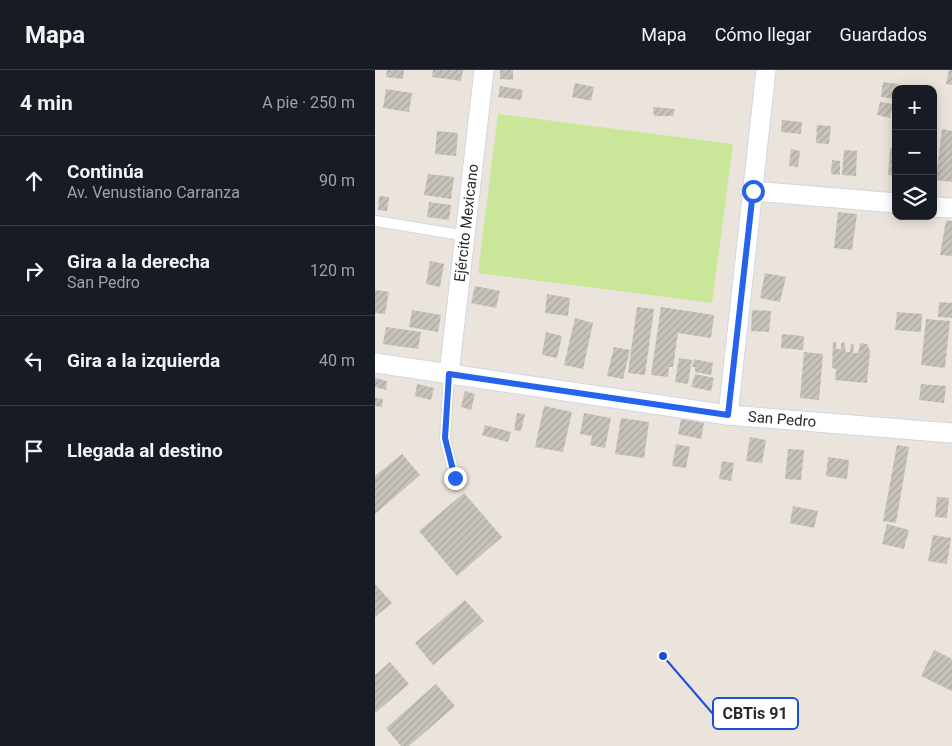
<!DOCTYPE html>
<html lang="es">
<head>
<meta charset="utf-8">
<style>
	:root { --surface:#171b24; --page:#20242c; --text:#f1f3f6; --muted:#9ea1a6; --line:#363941 }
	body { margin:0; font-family:Roboto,sans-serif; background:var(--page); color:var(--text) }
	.controls { position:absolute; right:15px; top:15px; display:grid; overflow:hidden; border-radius:10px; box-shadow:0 2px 12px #0003 }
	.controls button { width:45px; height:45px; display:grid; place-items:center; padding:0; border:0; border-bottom:1px solid var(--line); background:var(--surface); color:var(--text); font:25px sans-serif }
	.stop { position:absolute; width:15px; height:15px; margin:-11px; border:4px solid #2563eb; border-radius:50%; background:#fff }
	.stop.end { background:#2563eb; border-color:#fff; box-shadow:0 1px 5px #0008 }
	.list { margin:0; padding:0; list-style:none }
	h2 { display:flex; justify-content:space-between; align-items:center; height:65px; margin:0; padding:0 20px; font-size:21px }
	h2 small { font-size:16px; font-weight:400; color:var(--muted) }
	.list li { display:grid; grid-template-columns:32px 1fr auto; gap:15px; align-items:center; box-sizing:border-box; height:90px; padding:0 20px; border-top:1px solid var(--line) }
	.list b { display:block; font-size:19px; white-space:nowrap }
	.list p { margin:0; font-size:16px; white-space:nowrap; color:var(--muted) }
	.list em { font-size:16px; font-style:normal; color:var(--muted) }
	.icon { flex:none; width:28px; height:28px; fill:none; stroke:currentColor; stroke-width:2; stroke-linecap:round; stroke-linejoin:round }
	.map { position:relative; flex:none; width:577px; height:676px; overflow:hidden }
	header { display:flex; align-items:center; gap:30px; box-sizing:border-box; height:70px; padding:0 25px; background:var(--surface); border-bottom:1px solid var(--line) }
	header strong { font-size:24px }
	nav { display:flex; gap:28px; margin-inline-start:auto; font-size:18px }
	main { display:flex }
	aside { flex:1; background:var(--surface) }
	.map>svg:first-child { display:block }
	.pitch { fill:#cae698 }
	.building { fill:url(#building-hatch) }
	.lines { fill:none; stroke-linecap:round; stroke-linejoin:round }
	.service-casing { stroke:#d2d6e2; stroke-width:12 }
	.minor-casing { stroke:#d2d6e2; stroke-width:21 }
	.service { stroke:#fff; stroke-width:10 }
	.minor { stroke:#fff; stroke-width:19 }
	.route { stroke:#2563eb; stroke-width:6 }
	.labels { text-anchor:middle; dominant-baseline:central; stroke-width:5; stroke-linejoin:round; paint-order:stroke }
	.street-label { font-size:15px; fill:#2a2a2a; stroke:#fff }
	.leader { fill:none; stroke:#1d4ed8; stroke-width:2 }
	.callout-dot { fill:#1d4ed8; stroke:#fff; stroke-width:2 }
	.callout { fill:#fff; stroke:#1d4ed8; stroke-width:2 }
	.callout-label { font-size:16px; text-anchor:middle; font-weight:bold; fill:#2a2a2a }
</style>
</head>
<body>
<header>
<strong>Mapa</strong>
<nav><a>Mapa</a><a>Cómo llegar</a><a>Guardados</a></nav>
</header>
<main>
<aside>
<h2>4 min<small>A pie · 250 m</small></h2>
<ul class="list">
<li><svg class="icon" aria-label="ahead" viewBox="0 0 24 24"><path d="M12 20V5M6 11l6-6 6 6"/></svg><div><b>Continúa</b><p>Av. Venustiano Carranza</p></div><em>90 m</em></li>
<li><svg class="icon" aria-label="right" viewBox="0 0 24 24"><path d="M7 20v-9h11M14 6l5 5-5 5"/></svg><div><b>Gira a la derecha</b><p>San Pedro</p></div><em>120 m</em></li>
<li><svg class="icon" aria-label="left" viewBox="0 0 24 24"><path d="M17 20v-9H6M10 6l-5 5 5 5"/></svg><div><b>Gira a la izquierda</b></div><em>40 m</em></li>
<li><svg class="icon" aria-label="arrive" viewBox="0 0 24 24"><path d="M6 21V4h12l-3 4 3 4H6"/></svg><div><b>Llegada al destino</b></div></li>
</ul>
</aside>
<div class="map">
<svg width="577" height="676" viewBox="0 0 577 676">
	<defs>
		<pattern id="building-hatch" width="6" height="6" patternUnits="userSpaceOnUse" patternTransform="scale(1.25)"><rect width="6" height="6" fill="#c7c2bb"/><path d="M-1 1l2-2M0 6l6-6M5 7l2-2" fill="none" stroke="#aba7a1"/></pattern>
	</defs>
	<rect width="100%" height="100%" fill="#ebe4dc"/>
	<path class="pitch" d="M123 44 358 74 337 233 103 203Z"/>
	<g class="building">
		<path d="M12 0H29L28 9 11 7Z"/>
		<path d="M58 0H88L86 11 57 7Z"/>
		<path d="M125 0H138V10L125 9Z"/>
		<path d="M574 0H577V15L571 14Z"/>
		<path d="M508 12 523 14 520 29 506 27Z"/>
		<path d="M200 13 219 17 216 31 197 27Z"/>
		<path d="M125 16 148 20 146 30 123 27Z"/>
		<path d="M11 19 37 23 34 42 8 38Z"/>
		<path d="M505 32 518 34 515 48 502 45Z"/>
		<path d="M278 37 300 39 298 46H279Z"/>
		<path d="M407 50 427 52 426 64 406 62Z"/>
		<path d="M442 55 456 56 454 74 441 73Z"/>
		<path d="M567 59 577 61V112L561 110Z"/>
		<path d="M62 61 83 63 81 86 60 84Z"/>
		<path d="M515 78H521V106L513 105Z"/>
		<path d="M416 79 425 81 423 97 414 96Z"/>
		<path d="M469 80 482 81 481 106 467 105Z"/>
		<path d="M457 90 465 91V105L456 104Z"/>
		<path d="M53 104 79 107 76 129 49 125Z"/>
		<path d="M4 126 14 127 12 141 3 140Z"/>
		<path d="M54 132 76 135 74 150 52 147Z"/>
		<path d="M463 142 482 144 477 180 459 178Z"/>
		<path d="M571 150 577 151V186L565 185Z"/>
		<path d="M55 191 69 194 65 217 51 214Z"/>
		<path d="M390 203 411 207 405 232 385 228Z"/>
		<path d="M100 216 125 221 121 238 96 233Z"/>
		<path d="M0 220 14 222 10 244 0 243Z"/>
		<path d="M172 224 195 228 193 246 170 243Z"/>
		<path d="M564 232 577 233V248L563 247Z"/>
		<path d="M262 237 279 239 270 305 253 303Z"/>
		<path d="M286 237 339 245 336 268 303 263 298 297H294L293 307 276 305Z"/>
		<path d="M37 240 66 245 63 262 34 257Z"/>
		<path d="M377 240 396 241 394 262 376 261Z"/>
		<path d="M522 242 547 244 546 262 520 260Z"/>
		<path d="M200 248 218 253 208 299 189 295Z"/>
		<path d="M551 249 575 251 570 298 546 295Z"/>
		<path d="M11 257 46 262 43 279 8 274Z"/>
		<path d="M171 262 187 266 182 288 167 285Z"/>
		<path d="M407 264 429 266 428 280 406 278Z"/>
		<path d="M458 272H461V279H466V273L469 272 471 282H475L476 274H479L478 283H483L485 273 492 274 495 281 492 313 460 310 461 299 457 298Z"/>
		<path d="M239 277 255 280 248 309 232 306Z"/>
		<path d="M429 282 448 284 444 330 425 328Z"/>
		<path d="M304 288 317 290 313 314 300 312Z"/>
		<path d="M319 289 338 293 336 305 320 302V297H317Z"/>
		<path d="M320 304 339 308 336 321 316 317Z"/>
		<path d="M0 308 12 311 11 320 0 317Z"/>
		<path d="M42 314 59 318 56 330 40 326Z"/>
		<path d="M546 314 571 316 569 333 544 330Z"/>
		<path d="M90 321 100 324 96 340 86 337Z"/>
		<path d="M0 328 8 329 7 337 0 336Z"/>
		<path d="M169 336 197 342 188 382 160 377Z"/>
		<path d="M142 343 150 344 146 361 139 360Z"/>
		<path d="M209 343 236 348 230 378 215 375 217 366 205 364Z"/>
		<path d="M246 348 274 352 269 388 240 384Z"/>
		<path d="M306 349 329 353 326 369 303 364Z"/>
		<path d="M110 355 136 362 133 372 107 365Z"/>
		<path d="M375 367 391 370 387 393 371 391Z"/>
		<path d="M301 374 315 377 311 398 297 396Z"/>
		<path d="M522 375 534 377 521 453 508 451Z"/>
		<path d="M413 379 429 380 426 410 410 409Z"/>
		<path d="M27 384 45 405 0 444V406Z"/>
		<path d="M453 387 474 390 472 409 451 406Z"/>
		<path d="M347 391 359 393 356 411 344 409Z"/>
		<path d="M89 423 127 467 82 506 44 461Z"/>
		<path d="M562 427 574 428 572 448 560 447Z"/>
		<path d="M418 436 443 441 439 458 415 453Z"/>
		<path d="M512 454 534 460 529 479 507 474Z"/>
		<path d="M558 465 576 468 572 494 553 491Z"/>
		<path d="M0 514 17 533 0 547Z"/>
		<path d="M90 530 109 551 58 595 40 573Z"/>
		<path d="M559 580 577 589V621L546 606Z"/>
		<path d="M15 592 34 614 0 643V605Z"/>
		<path d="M61 614 80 636 34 676H26L11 658Z"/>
	</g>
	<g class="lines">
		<defs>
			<g id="service">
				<path d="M0 151 92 166"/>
				<path d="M74 304 70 369 80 408"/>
			</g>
			<g id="minor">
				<path d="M377 121 521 133"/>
				<path d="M558 137 577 138"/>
				<path id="s1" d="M0 293 353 345 577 363"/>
				<path id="s2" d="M74 304 109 0"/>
				<path d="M353 345 391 0"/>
			</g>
		</defs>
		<use href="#service" class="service-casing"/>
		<use href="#minor" class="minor-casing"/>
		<use href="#service" class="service"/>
		<use href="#minor" class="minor"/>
	</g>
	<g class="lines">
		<path class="route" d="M80 408 70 368 74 304 353 345 378 121"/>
	</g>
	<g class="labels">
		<g class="street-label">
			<text stroke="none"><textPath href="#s2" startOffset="152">Ejército Mexicano</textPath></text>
			<text stroke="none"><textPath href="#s1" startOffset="411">San Pedro</textPath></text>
		</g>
	</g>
	<path class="leader" d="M288 586L338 644"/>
	<circle class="callout-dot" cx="288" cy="586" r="5"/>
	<rect class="callout" x="338" y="628" width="85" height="31" rx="5"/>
	<g class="callout-label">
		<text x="380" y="649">CBTis 91</text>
	</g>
</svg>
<div class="controls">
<button>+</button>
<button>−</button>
<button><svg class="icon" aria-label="layers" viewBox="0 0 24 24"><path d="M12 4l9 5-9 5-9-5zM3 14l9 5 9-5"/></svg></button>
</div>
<div class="stop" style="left:378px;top:121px"></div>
<div class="stop end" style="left:80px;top:408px"></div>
</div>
</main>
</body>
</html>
